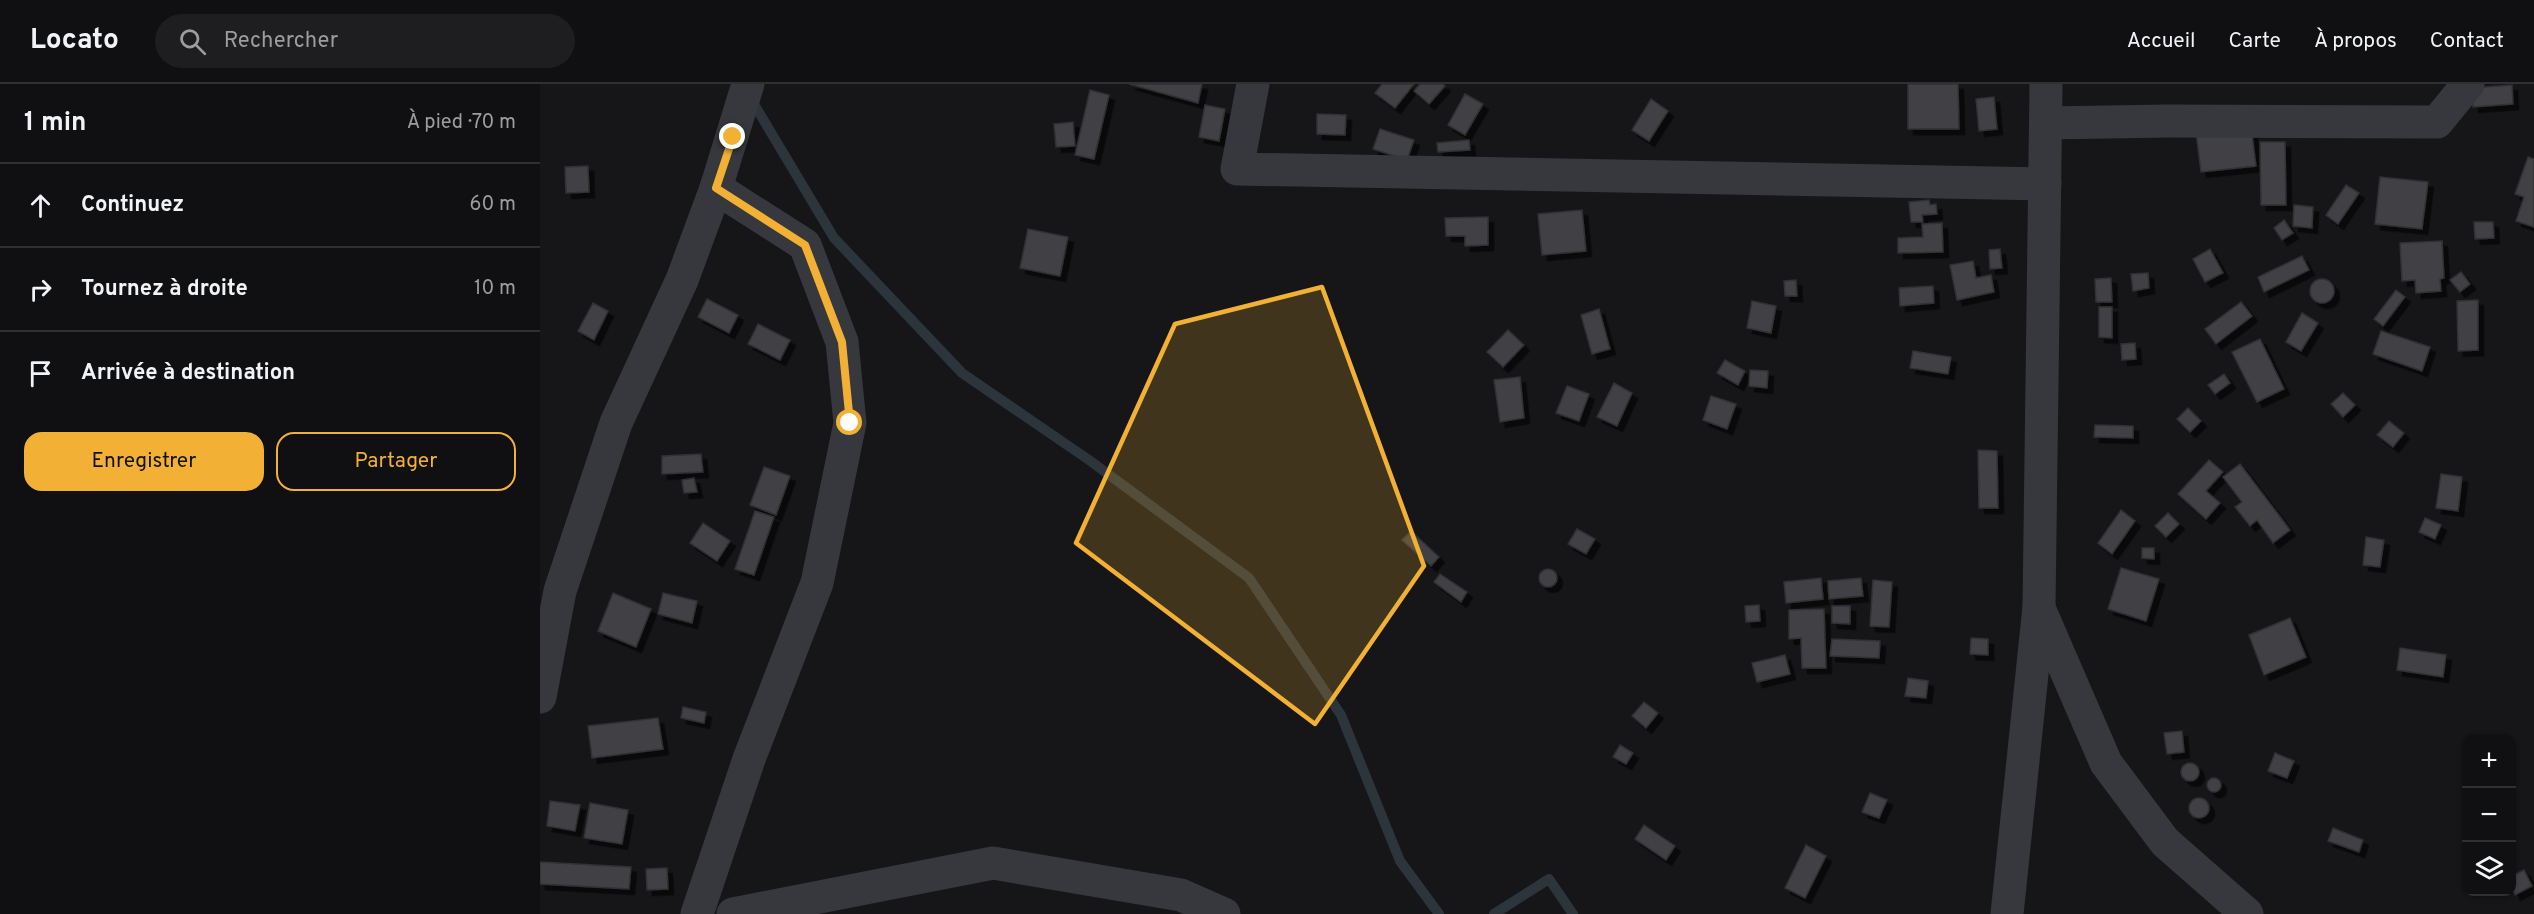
<!DOCTYPE html>
<html lang="fr">
<head>
<meta charset="utf-8">
<style>
	:root { --surface:#101012; --page:#1e1e20; --text:#f1f3f6; --muted:#9c9d9f; --line:#303032; --accent:#f2b134 }
	body { margin:0; font-family:Overpass,sans-serif; background:var(--page); color:var(--text) }
	.controls { position:absolute; right:18px; bottom:18px; display:grid; overflow:hidden; border-radius:12px; box-shadow:0 2px 4px #0004 }
	.controls button { width:54px; height:54px; display:grid; place-items:center; padding:0; border:0; border-bottom:2px solid var(--line); background:var(--surface); color:var(--text); font:30px sans-serif }
	.stop { position:absolute; width:18px; height:18px; margin:-14px; border:4px solid #f2b134; border-radius:50%; background:#fff }
	.stop.end { background:#f2b134; border-color:#fff; box-shadow:0 2px 6px #0008 }
	.list { margin:0; padding:0; list-style:none }
	h2 { display:flex; justify-content:space-between; align-items:center; height:78px; margin:0; padding:0 24px; font-size:26px }
	h2 small { font-size:20px; font-weight:400; color:var(--muted) }
	.list li { display:grid; grid-template-columns:39px 1fr auto; gap:18px; align-items:center; box-sizing:border-box; height:84px; padding:0 24px; border-top:2px solid var(--line) }
	.list b { display:block; font-size:22px; white-space:nowrap }
	.list em { font-size:20px; font-style:normal; color:var(--muted) }
	.actions { display:flex; gap:12px; padding:18px 24px }
	.actions a { flex:1; padding:14px 0; border:2px solid var(--accent); border-radius:18px; text-align:center; font-size:21px; color:var(--accent) }
	.actions .main { background:var(--accent); color:#111 }
	.icon { flex:none; width:33px; height:33px; fill:none; stroke:currentColor; stroke-width:2; stroke-linecap:round; stroke-linejoin:round }
	.map { position:relative; flex:none; width:1994px; height:830px; overflow:hidden }
	header { display:flex; align-items:center; gap:36px; box-sizing:border-box; height:84px; padding:0 30px; background:var(--surface); border-bottom:2px solid var(--line) }
	header strong { font-size:28px }
	nav { display:flex; gap:33px; margin-inline-start:auto; font-size:21px }
	.search { width:420px; height:54px; background:var(--page); display:flex; align-items:center; gap:15px; box-sizing:border-box; padding:0 21px; border-radius:33px; color:var(--muted); font-size:22px }
	main { display:flex }
	aside { flex:1; background:var(--surface) }
	.map>svg:first-child { display:block }
	.lines { fill:none; stroke-linecap:round; stroke-linejoin:round }
	.stream { stroke:#2c353c; stroke-width:10 }
	.building { fill:#404145; stroke:#303034; stroke-width:1.5; filter:url(#shadow) }
	.minor { stroke:#37383d; stroke-width:33 }
	.route { stroke:#f2b134; stroke-width:8 }
	.marked { fill:#f2b134; fill-opacity:0.2; stroke:#f2b134; stroke-width:4.5; stroke-linejoin:round }
</style>
</head>
<body>
<header>
<strong>Locato</strong>
<div class="search"><svg class="icon" aria-label="search" viewBox="0 0 24 24"><circle cx="10" cy="10" r="6"/><path d="M15 15l6 6"/></svg>Rechercher</div>
<nav><a>Accueil</a><a>Carte</a><a>À propos</a><a>Contact</a></nav>
</header>
<main>
<aside>
<h2>1 min<small>À pied · 70 m</small></h2>
<ul class="list">
<li><svg class="icon" aria-label="ahead" viewBox="0 0 24 24"><path d="M12 20V5M6 11l6-6 6 6"/></svg><div><b>Continuez</b></div><em>60 m</em></li>
<li><svg class="icon" aria-label="right" viewBox="0 0 24 24"><path d="M7 20v-9h11M14 6l5 5-5 5"/></svg><div><b>Tournez à droite</b></div><em>10 m</em></li>
<li><svg class="icon" aria-label="arrive" viewBox="0 0 24 24"><path d="M6 21V4h12l-3 4 3 4H6"/></svg><div><b>Arrivée à destination</b></div></li>
</ul>
<div class="actions"><a class="main">Enregistrer</a><a>Partager</a></div>
</aside>
<div class="map">
<svg width="1994" height="830" viewBox="0 0 1994 830">
	<defs>
		<filter id="shadow"><feDropShadow dx="5.5" dy="5.5" stdDeviation="0" flood-color="#0009"/></filter>
	</defs>
	<rect width="100%" height="100%" fill="#161618"/>
	<g class="lines">
		<g class="stream">
			<path d="M211 15 294 154 422 289 549 376 709 494 801 631 860 777 899 830"/>
			<path d="M954 830 1009 795 1033 830"/>
		</g>
	</g>
	<g class="building">
		<path d="M589 0H662L658 19Z"/>
		<path d="M842 0H874L855 24 835 9Z"/>
		<path d="M880 0H903L905 2 889 20 874 7Z"/>
		<path d="M1368 0H1418L1419 45H1368Z"/>
		<path d="M1972 1 1973 20 1933 23 1932 4Z"/>
		<path d="M550 6 569 11 554 75 535 71Z"/>
		<path d="M925 10 943 20 925 51 908 41Z"/>
		<path d="M1454 13 1457 45 1439 47 1436 15Z"/>
		<path d="M1111 15 1128 27 1109 57 1092 46Z"/>
		<path d="M665 21 685 25 679 57 659 53Z"/>
		<path d="M777 30 806 31 805 51 777 50Z"/>
		<path d="M533 38 535 62 516 63 514 40Z"/>
		<path d="M1711 42 1716 82 1661 88 1656 48Z"/>
		<path d="M840 45 874 56 867 76 833 65Z"/>
		<path d="M929 56 930 66 898 68 897 59Z"/>
		<path d="M1720 58H1745L1746 121H1721Z"/>
		<path d="M1988 73 1994 75V143L1976 137 1984 113 1975 110Z"/>
		<path d="M48 82 49 108 26 109 25 83Z"/>
		<path d="M1840 93 1888 98 1882 145 1835 140Z"/>
		<path d="M1806 101 1819 109 1798 140 1786 131Z"/>
		<path d="M1389 116 1390 121 1396 120 1397 130 1382 131 1383 138H1371L1369 118Z"/>
		<path d="M1754 121 1773 123 1772 144 1753 142Z"/>
		<path d="M1042 126 1046 167 1002 171 998 130Z"/>
		<path d="M948 133V161L925 162V152H906L905 134Z"/>
		<path d="M1744 136 1753 149 1742 156 1734 144Z"/>
		<path d="M1934 138H1953L1954 154 1935 155Z"/>
		<path d="M1402 139 1403 168 1358 169V154L1383 153 1382 140Z"/>
		<path d="M488 145 528 153 520 192 480 184Z"/>
		<path d="M1902 157 1904 194 1900 195 1901 207 1876 209 1875 196 1862 197 1860 159Z"/>
		<path d="M1460 165 1462 184 1450 185 1449 166Z"/>
		<path d="M1670 165 1683 189 1665 198 1653 175Z"/>
		<path d="M1762 172 1769 186 1724 208 1718 193Z"/>
		<path d="M1433 177 1436 194 1451 191 1454 208 1417 216 1410 181Z"/>
		<path d="M1921 188 1930 200 1920 208 1910 196Z"/>
		<path d="M1608 189 1609 204 1593 207 1591 190Z"/>
		<path d="M1571 194 1572 218H1556L1555 195Z"/>
		<circle cx="1782" cy="207" r="12"/>
		<path d="M1256 196 1257 212H1245L1244 197Z"/>
		<path d="M1393 202 1394 219 1360 222 1359 204Z"/>
		<path d="M1856 206 1865 213 1843 242 1834 235Z"/>
		<path d="M167 215 198 231 189 249 158 233Z"/>
		<path d="M1938 216V266L1918 267 1917 217Z"/>
		<path d="M1212 217 1236 222 1231 249 1207 244Z"/>
		<path d="M1701 218 1712 232 1676 260 1665 245Z"/>
		<path d="M53 219 68 227 54 256 38 247Z"/>
		<path d="M1559 223H1572V254L1559 253Z"/>
		<path d="M1059 225 1070 265 1052 270 1041 231Z"/>
		<path d="M1762 229 1778 239 1761 267 1746 258Z"/>
		<path d="M218 240 250 256 240 276 208 260Z"/>
		<path d="M968 246 984 261 963 283 947 268Z"/>
		<path d="M1841 247 1890 263 1882 287 1833 270Z"/>
		<path d="M1720 255 1744 305 1717 318 1692 268Z"/>
		<path d="M1595 259 1596 275 1582 276 1581 260Z"/>
		<path d="M1373 267 1411 273 1408 290 1370 284Z"/>
		<path d="M1185 276 1205 287 1198 301 1177 289Z"/>
		<path d="M1210 286 1228 287 1227 304 1209 302Z"/>
		<path d="M1684 290 1690 299 1675 310 1668 301Z"/>
		<path d="M980 293 984 334 960 338 954 296Z"/>
		<path d="M1074 299 1092 309 1077 342 1057 333Z"/>
		<path d="M1027 302 1049 310 1039 337 1016 329Z"/>
		<path d="M1803 309 1815 321 1803 333 1791 320Z"/>
		<path d="M1171 312 1196 320 1187 345 1163 336Z"/>
		<path d="M1648 324 1661 337 1650 348 1637 335Z"/>
		<path d="M1849 337 1864 349 1853 363 1837 351Z"/>
		<path d="M1555 341 1593 342V354L1554 353Z"/>
		<path d="M1438 366 1457 367 1458 424H1439Z"/>
		<path d="M161 370 163 388 122 390V372Z"/>
		<path d="M1669 376 1683 388 1666 407 1680 419 1666 435 1638 410Z"/>
		<path d="M1700 380 1750 446 1733 459 1717 436 1710 442 1695 423 1702 418 1683 393Z"/>
		<path d="M224 383 250 392 236 431 210 421Z"/>
		<path d="M1901 390 1922 393 1918 427 1896 424Z"/>
		<path d="M154 394 157 408 144 409 142 396Z"/>
		<path d="M1581 426 1595 437 1572 470 1558 459Z"/>
		<path d="M215 427 234 433 214 491 195 485Z"/>
		<path d="M1628 429 1639 440 1626 453 1615 442Z"/>
		<path d="M1885 434 1901 441 1895 455 1879 448Z"/>
		<path d="M163 439 190 457 177 477 150 459Z"/>
		<path d="M1037 445 1055 455 1046 470 1028 460Z"/>
		<path d="M871 447 899 473 891 482 862 456Z"/>
		<path d="M1826 453 1844 456 1840 483 1823 481Z"/>
		<path d="M1602 464H1614V475L1602 474Z"/>
		<path d="M1581 484 1619 495 1606 537 1568 525Z"/>
		<circle cx="1008" cy="494" r="9"/>
		<path d="M900 490 927 508 921 518 894 498Z"/>
		<path d="M1281 494 1283 515 1246 519 1244 498Z"/>
		<path d="M1321 494 1323 512 1289 515 1288 497Z"/>
		<path d="M1333 496 1352 498 1349 543 1330 542Z"/>
		<path d="M73 509 111 525 96 563 58 547Z"/>
		<path d="M123 509 157 517 152 539 118 530Z"/>
		<path d="M1219 521 1220 537 1206 538 1205 522Z"/>
		<path d="M1292 522H1310V540L1292 539Z"/>
		<path d="M1284 525 1286 584H1262L1261 554 1249 555V526Z"/>
		<path d="M1750 534 1766 573 1724 591 1709 551Z"/>
		<path d="M1431 554 1448 555V571L1430 570Z"/>
		<path d="M1292 555 1340 557 1339 574 1290 572Z"/>
		<path d="M1860 564 1906 571 1903 593 1857 586Z"/>
		<path d="M1245 571 1250 590 1217 598 1212 579Z"/>
		<path d="M1368 594 1388 597 1386 614 1365 612Z"/>
		<path d="M1104 618 1118 629 1106 644 1092 632Z"/>
		<path d="M143 623 166 628 164 639 141 634Z"/>
		<path d="M118 634 123 665 52 674 48 642Z"/>
		<path d="M1642 647 1644 668 1627 670 1624 649Z"/>
		<path d="M1080 661 1093 669 1086 680 1073 673Z"/>
		<path d="M1735 669 1754 677 1747 694 1728 687Z"/>
		<circle cx="1650" cy="688" r="9"/>
		<circle cx="1674" cy="701" r="7"/>
		<path d="M1330 709 1347 716 1339 734 1322 728Z"/>
		<circle cx="1659" cy="724" r="10"/>
		<path d="M10 717 40 721 35 747 7 742Z"/>
		<path d="M50 719 88 726 82 760 44 754Z"/>
		<path d="M1104 741 1135 762 1126 776 1095 755Z"/>
		<path d="M1793 744 1823 756 1819 768 1788 757Z"/>
		<path d="M1266 761 1286 772 1265 814 1245 804Z"/>
		<path d="M0 778 91 783 89 805 0 800Z"/>
		<path d="M127 784 128 805 107 806 106 785Z"/>
		<path d="M1984 786 1992 802 1975 811 1972 804V792Z"/>
	</g>
	<g class="lines">
		<g class="minor">
			<path d="M713 0 697 85 1505 100"/>
			<path d="M1506 39 1628 37 1897 38 1928 0"/>
			<path d="M1499 524 1566 679 1625 758 1707 830"/>
			<path d="M0 613 20 507 76 339 142 196 176 104 208 0"/>
			<path d="M157 830 209 675 277 499 310 339 302 258 265 161 176 104"/>
			<path d="M193 830 453 779 641 811 684 830"/>
			<path d="M1467 830 1499 523 1506 0"/>
		</g>
	</g>
	<g class="lines">
		<path class="route" d="M193 53 176 104 265 161 302 258 310 339"/>
	</g>
	<path class="marked" d="M782 203 884 482 775 640 536 459 635 240Z"/>
</svg>
<div class="controls">
<button>+</button>
<button>−</button>
<button><svg class="icon" aria-label="layers" viewBox="0 0 24 24"><path d="M12 4l9 5-9 5-9-5zM3 14l9 5 9-5"/></svg></button>
</div>
<div class="stop" style="left:310px;top:339px"></div>
<div class="stop end" style="left:193px;top:53px"></div>
</div>
</main>
</body>
</html>
